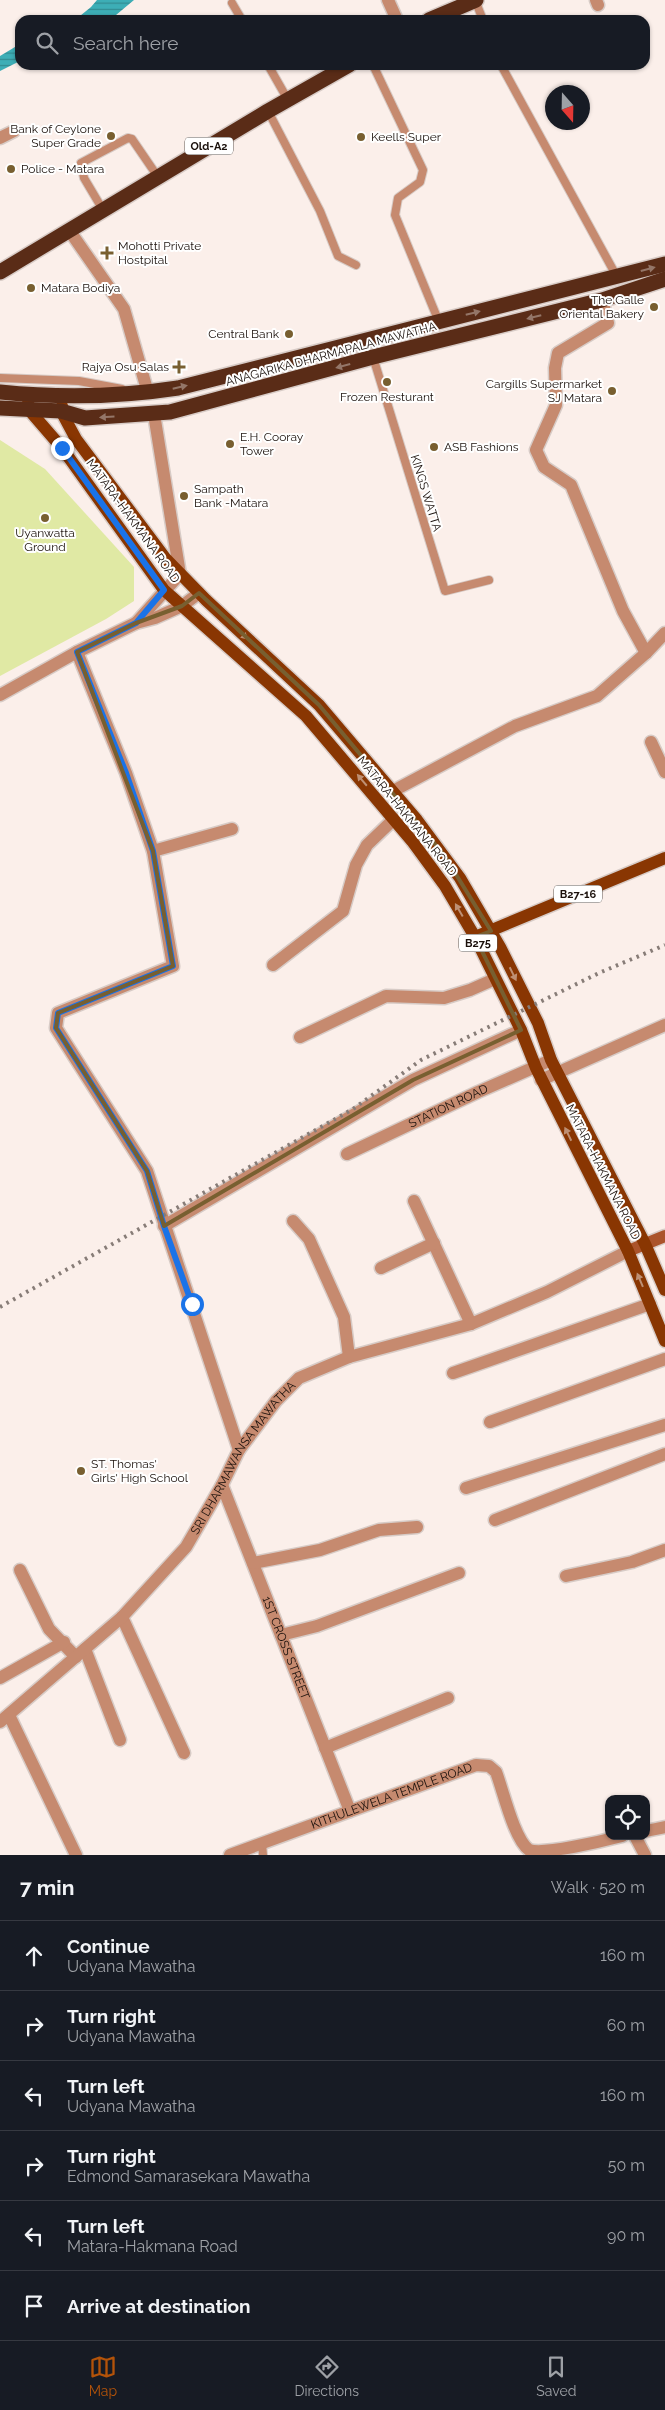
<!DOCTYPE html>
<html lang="en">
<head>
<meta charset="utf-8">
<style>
	:root { --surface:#171b24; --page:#20242c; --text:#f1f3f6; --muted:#9ea1a6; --line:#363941; --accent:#b45309 }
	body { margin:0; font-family:Raleway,sans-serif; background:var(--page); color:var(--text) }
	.controls { position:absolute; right:15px; bottom:15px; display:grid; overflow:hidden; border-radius:10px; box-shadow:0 1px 4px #0004 }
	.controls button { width:45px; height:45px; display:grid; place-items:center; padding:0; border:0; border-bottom:1px solid var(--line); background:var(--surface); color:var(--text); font:25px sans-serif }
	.compass { position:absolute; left:545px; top:85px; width:45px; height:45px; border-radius:50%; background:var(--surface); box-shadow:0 1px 4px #0004; rotate:160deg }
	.stop { position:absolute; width:15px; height:15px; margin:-11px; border:4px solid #1a73e8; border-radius:50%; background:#fff }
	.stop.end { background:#1a73e8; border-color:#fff; box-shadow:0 1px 5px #0008 }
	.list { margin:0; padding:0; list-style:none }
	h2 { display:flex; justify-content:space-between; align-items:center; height:65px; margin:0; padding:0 20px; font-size:21px }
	h2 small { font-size:16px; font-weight:400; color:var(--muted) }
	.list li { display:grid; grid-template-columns:32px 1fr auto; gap:15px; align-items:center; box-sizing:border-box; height:70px; padding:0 20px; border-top:1px solid var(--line) }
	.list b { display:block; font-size:19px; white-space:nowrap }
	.list p { margin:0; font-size:16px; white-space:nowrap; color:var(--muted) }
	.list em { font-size:16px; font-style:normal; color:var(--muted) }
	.icon { flex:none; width:28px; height:28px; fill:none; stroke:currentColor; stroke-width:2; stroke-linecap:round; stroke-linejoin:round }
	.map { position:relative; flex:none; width:665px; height:1855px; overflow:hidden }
	.search { position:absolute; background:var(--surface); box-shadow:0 1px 4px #0004; left:15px; right:15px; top:15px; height:55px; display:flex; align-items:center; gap:12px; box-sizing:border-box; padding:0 18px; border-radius:15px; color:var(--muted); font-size:19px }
	.sheet { height:485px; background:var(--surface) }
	nav { display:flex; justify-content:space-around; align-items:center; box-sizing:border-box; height:70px; border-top:1px solid var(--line); background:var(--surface); font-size:14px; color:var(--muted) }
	nav a { display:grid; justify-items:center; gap:2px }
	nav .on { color:var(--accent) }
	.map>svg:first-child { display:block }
	.garden { fill:#e0e9a4 }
	.water { fill:url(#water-rules) }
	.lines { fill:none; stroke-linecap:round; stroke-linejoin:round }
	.lane-casing { stroke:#d7cbc6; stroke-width:10 }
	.street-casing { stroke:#d7cbc6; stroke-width:15 }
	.secondary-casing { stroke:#d7cbc6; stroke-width:15 }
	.primary-casing { stroke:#d7cbc6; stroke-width:15 }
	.highway-casing { stroke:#d7cbc6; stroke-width:18 }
	.lane { stroke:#c68a6f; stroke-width:8 }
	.street { stroke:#c68a6f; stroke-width:12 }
	.secondary { stroke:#ab542b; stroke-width:12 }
	.primary { stroke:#893602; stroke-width:12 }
	.highway { stroke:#5a2c17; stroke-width:15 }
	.rail { stroke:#877c77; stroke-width:4; stroke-dasharray:2.5 5; stroke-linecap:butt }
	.oneway { fill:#947668 }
	.oneway2 { fill:#be9074 }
	.route { stroke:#1a73e8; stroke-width:6 }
	.marked { fill:none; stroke:#785f30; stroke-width:4; stroke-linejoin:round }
	.poi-dot { fill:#785f30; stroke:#fff; stroke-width:2 }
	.labels { text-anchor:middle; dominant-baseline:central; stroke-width:4; stroke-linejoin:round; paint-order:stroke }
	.shield { fill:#fff; stroke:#5f5855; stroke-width:1 }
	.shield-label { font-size:11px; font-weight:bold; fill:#1b110c }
	.poi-label { font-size:12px; fill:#1b110c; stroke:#fff; text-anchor:start }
	.street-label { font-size:12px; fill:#1b110c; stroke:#fff }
</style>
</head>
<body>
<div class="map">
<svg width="665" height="1855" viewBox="0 0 665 1855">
	<defs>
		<pattern id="water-rules" width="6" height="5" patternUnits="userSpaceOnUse" patternTransform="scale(1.25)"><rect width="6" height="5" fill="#3daeb6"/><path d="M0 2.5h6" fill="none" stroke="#328c92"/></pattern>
	</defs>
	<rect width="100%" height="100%" fill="#fbefea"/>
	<path class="garden" d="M0 440 45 469 134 567V601L106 619 0 676Z"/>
	<g class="water">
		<path d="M97 0H134L110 20H75L91 7Z"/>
		<path d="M20 44V61L0 71V56Z"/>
	</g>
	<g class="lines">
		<defs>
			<g id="lane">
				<path d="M475 0 483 20"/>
				<path d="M232 3 242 20"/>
				<path d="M268 65 288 100"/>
				<path d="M373 65 423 170 420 182 398 198 395 215 439 322"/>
				<path d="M501 65 617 277"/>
				<path d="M268 111 320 211 338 256 356 265"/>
				<path d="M103 210 84 178 81 163 128 138 132 139 158 177"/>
				<path d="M373 357 445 591 489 580"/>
				<path d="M0 378 79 381 122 389"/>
				<path d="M262 1843 263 1855"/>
			</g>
			<g id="street">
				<path d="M388 0 397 20"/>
				<path d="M596 0 598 5"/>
				<path d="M0 138 14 131"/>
				<path d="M69 230 124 309 148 393"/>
				<path d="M602 300 608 323 558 353 555 368 556 405 536 450 544 467 571 485 623 611 646 653"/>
				<path d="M136 623 180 574 154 414"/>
				<path d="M77 652 126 773 153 851 173 966 58 1013 56 1028 147 1171 239 1450"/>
				<path d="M0 695 77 652 136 623 155 618 182 606 199 593"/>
				<path d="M651 742 665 772"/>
				<path d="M393 791 515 726 597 696 646 653 665 633"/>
				<path d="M153 851 232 829"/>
				<path d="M273 965 343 911 356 865 367 845 394 819"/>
				<path d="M300 1037 386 996 444 998 470 990 495 979"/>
				<path d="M541 1080 665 1025"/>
				<path id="s1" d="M347 1154 478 1092 551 1060"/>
				<path d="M414 1201 471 1324"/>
				<path d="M293 1221 309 1239 344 1317 349 1357"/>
				<path d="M164 1226 413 1080 521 1030"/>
				<path d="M381 1268 434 1243"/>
				<path d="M453 1373 650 1304"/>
				<path d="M490 1422 665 1359"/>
				<path id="s2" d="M222 1485 350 1811"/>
				<path d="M466 1488 665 1425"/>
				<path d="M495 1520 665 1454"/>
				<path d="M253 1563 320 1550 379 1530 417 1527"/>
				<path d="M20 1570 49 1629 76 1657"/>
				<path d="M566 1576 632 1562 665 1550"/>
				<path d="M122 1617 184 1753"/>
				<path d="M281 1635 317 1626 459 1573"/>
				<path d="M85 1649 120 1740"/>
				<path d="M0 1678 64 1642"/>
				<path d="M9 1715 76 1855"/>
				<path id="s3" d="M0 1722 122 1617 186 1547 222 1485 239 1450 276 1401 299 1378 349 1357 471 1324 547 1292 628 1251"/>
				<path d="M325 1748 448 1698"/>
				<path d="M646 1831 665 1827"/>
				<path d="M635 1836 645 1855"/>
				<path id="s4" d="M230 1855 476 1765 489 1766 496 1772C503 1790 514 1839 529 1850 544 1855 603 1841 622 1836"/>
			</g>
			<path id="secondary" d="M628 1251 665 1236"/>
			<g id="primary">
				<path d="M28 403 30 411 62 448 164 590 306 716 412 841 445 886 475 937 521 1030 536 1068 628 1251 665 1341"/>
				<path d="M62 406 61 411 76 439 166 559 206 600 319 705 417 820 460 878 500 947 538 1023 551 1060 645 1244 665 1290"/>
				<path d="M475 937 665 858"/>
			</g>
			<g id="highway">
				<path d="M429 20 476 0"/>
				<path d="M0 272 268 111 349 65"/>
				<path d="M0 392C59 398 119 397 178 388L665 264"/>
				<path d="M0 408 61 411 85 418 170 412 373 357 602 300 665 279"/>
			</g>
		</defs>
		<use href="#lane" class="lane-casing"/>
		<use href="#street" class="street-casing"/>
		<use href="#secondary" class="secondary-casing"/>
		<use href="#primary" class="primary-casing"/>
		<use href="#highway" class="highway-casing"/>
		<use href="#lane" class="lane"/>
		<use href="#street" class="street"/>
		<use href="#secondary" class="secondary"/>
		<use href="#primary" class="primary"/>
		<use href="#highway" class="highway"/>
		<path class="rail" d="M0 1307 353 1109 421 1060 599 973 665 945"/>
	</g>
	<defs><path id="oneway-solid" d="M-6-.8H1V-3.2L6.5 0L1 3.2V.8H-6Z" transform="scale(1.25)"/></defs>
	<g class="oneway">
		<use href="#oneway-solid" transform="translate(648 269) rotate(-15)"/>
		<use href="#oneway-solid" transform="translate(473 313) rotate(-14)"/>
		<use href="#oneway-solid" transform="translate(534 317) rotate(166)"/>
		<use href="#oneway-solid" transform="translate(343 366) rotate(165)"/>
		<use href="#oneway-solid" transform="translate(180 387) rotate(-13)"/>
		<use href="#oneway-solid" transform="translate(107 417) rotate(177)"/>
	</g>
	<g class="oneway2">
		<use href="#oneway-solid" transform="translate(242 634) rotate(43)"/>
		<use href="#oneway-solid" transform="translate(362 780) rotate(-130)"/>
		<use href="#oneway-solid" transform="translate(459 910) rotate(-120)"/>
		<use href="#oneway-solid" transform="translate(513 974) rotate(64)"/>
		<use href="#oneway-solid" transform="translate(568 1134) rotate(-116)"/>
		<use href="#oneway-solid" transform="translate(640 1280) rotate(-113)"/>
	</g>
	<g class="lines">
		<path class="route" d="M62 448 164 590 136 623 77 652 126 773 153 851 173 966 58 1013 56 1028 147 1171 164 1226 192 1304"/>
	</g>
	<path class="marked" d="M199 593 319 705 444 855 491 931 475 937 521 1030 413 1080 164 1226 147 1171 56 1028 58 1013 173 966 153 851 77 652 136 623 182 606Z"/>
	<g class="poi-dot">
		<circle cx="111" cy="136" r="5"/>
		<circle cx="361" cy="137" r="5"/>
		<circle cx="11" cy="169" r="5"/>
		<path d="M104.5 245.5h5v5h5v5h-5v5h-5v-5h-5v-5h5z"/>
		<circle cx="31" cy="288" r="5"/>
		<circle cx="654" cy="307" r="5"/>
		<circle cx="289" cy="334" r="5"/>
		<path d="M176.5 359.5h5v5h5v5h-5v5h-5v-5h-5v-5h5z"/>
		<circle cx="387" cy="382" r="5"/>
		<circle cx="612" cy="391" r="5"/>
		<circle cx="230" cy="444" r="5"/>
		<circle cx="434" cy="447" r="5"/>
		<circle cx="184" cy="496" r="5"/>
		<circle cx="45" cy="518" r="5"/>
		<circle cx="81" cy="1471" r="5"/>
	</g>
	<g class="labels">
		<g class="shield">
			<rect x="185" y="137.5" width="48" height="17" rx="4"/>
			<rect x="554" y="885.5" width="48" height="17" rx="4"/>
			<rect x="459" y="934.5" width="38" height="17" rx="4"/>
		</g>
		<g class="shield-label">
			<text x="209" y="146">Old-A2</text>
			<text x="578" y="894">B27-16</text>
			<text x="478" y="943">B275</text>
		</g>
		<g class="poi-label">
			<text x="101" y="129" text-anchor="end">Bank of Ceylone<tspan x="101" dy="14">Super Grade</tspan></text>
			<text x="371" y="137">Keells Super</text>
			<text x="21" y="169">Police - Matara</text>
			<text x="118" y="246">Mohotti Private<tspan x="118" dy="14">Hostpital</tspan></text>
			<text x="41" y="288">Matara Bodiya</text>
			<text x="644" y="300" text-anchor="end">The Galle<tspan x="644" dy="14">Oriental Bakery</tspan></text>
			<text x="279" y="334" text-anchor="end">Central Bank</text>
			<text x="169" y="367" text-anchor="end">Rajya Osu Salas</text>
			<text x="602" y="384" text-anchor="end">Cargills Supermarket<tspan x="602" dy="14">SJ Matara</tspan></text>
			<text x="387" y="397" text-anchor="middle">Frozen Resturant</text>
			<text x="240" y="437">E.H. Cooray<tspan x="240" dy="14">Tower</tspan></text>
			<text x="444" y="447">ASB Fashions</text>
			<text x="194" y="489">Sampath<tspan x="194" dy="14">Bank -Matara</tspan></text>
			<text x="45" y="533" text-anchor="middle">Uyanwatta<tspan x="45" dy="14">Ground</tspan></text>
			<text x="91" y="1464">ST. Thomas'<tspan x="91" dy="14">Girls' High School</tspan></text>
		</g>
		<g class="street-label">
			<text transform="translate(331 354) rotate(-15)">ANAGARIKA DHARMAPALA MAWATHA</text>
			<text transform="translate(426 493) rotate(73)">KINGS WATTA</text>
			<text transform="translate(133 521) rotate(54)">MATARA-HAKMANA ROAD</text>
			<text transform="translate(407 816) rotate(51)">MATARA-HAKMANA ROAD</text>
			<text stroke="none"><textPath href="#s1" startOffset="112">STATION ROAD</textPath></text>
			<text transform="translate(603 1172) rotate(63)">MATARA-HAKMANA ROAD</text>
			<text stroke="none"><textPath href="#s3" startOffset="362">SRI DHARMAWANSA MAWATHA</textPath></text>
			<text stroke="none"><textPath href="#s2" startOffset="175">1ST CROSS STREET</textPath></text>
			<text stroke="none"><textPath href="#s4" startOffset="172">KITHULEWELA TEMPLE ROAD</textPath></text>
		</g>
	</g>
</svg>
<div class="controls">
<button><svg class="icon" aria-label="locate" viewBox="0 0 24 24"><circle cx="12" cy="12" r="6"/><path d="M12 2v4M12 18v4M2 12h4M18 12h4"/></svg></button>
</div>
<svg class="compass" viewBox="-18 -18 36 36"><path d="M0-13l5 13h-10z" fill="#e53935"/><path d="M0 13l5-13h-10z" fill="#9ea1a6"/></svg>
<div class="stop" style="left:192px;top:1304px"></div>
<div class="stop end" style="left:62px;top:448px"></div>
<div class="search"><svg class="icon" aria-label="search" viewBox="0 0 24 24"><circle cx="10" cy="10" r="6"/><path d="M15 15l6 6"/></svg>Search here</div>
</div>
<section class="sheet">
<h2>7 min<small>Walk · 520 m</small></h2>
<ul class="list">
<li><svg class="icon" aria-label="ahead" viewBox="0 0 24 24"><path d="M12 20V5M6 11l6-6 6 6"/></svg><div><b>Continue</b><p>Udyana Mawatha</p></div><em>160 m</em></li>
<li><svg class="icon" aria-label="right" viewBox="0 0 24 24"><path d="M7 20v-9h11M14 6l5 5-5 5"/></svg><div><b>Turn right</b><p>Udyana Mawatha</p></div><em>60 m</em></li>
<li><svg class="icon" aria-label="left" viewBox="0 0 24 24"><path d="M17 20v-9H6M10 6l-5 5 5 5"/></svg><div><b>Turn left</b><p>Udyana Mawatha</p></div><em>160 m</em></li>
<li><svg class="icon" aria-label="right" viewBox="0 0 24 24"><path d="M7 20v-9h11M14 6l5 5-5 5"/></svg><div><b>Turn right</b><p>Edmond Samarasekara Mawatha</p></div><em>50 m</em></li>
<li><svg class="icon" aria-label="left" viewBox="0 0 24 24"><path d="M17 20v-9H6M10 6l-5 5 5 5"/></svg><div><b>Turn left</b><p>Matara-Hakmana Road</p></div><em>90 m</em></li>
<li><svg class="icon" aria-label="arrive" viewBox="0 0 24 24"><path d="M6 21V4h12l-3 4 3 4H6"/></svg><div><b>Arrive at destination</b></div></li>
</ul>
</section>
<nav>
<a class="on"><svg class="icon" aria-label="map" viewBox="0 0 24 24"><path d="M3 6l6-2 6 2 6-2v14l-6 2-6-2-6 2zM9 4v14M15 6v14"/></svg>Map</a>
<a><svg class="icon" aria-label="directions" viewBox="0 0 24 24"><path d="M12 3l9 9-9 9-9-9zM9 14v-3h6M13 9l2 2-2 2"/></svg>Directions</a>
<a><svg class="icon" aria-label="saved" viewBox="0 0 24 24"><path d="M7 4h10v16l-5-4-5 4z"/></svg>Saved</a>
</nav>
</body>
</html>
